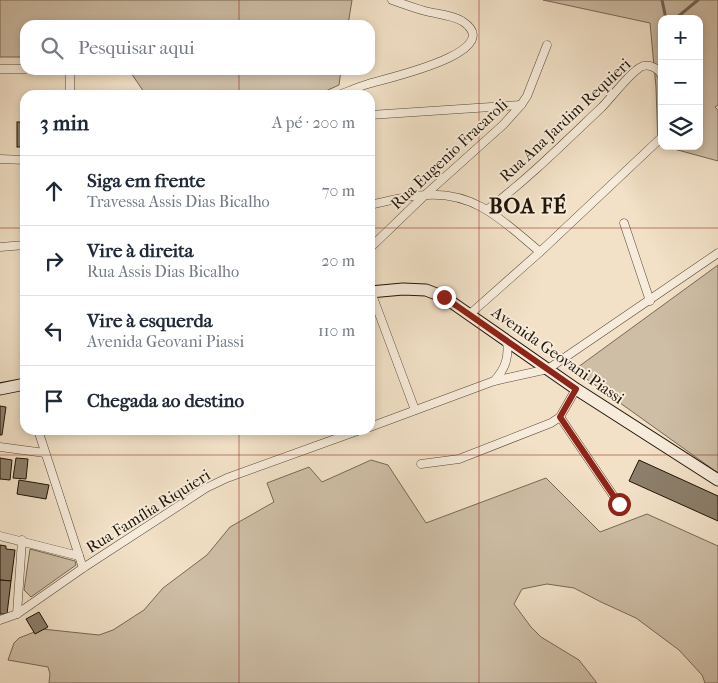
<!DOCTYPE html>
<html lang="pt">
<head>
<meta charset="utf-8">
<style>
	:root { --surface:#fff; --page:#f2f2f3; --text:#1f2937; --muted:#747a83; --line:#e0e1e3 }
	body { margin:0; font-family:"IM FELL French Canon",serif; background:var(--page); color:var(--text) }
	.controls { position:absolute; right:15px; top:15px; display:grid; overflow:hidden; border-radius:10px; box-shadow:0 2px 8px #0003 }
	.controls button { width:45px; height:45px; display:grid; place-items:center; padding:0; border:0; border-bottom:1px solid var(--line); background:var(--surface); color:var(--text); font:25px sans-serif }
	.stop { position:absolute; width:15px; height:15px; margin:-11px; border:4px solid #8f2418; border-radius:50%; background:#fff }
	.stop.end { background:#8f2418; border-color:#fff; box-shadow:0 1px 5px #0008 }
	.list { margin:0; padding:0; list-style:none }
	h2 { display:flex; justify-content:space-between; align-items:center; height:65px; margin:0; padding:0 20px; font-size:21px }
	h2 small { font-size:16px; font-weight:400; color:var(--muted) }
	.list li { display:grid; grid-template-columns:32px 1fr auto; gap:15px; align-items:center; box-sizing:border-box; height:70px; padding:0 20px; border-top:1px solid var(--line) }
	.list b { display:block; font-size:19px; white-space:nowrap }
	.list p { margin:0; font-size:16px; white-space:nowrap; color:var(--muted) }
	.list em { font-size:16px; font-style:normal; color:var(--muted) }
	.icon { flex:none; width:28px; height:28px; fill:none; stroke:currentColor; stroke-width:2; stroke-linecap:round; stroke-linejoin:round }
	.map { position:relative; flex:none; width:718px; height:683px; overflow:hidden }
	.search { position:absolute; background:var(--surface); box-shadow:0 2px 8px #0003; left:20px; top:20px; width:355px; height:55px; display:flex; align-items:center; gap:12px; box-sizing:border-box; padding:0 18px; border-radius:15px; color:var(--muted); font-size:19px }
	.panel { position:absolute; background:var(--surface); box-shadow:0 2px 8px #0003; left:20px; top:90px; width:355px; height:345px; border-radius:15px }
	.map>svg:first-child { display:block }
	.green { fill:#cebea6; stroke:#766956 }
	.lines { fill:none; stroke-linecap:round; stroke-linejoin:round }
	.stream { stroke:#726553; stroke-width:3 }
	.building { fill:#8d7f6b; stroke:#1f1407 }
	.street-casing { stroke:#544737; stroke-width:9 }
	.secondary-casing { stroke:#1f1407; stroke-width:13 }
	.street { stroke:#f7ecdb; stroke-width:8 }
	.secondary { stroke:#f7ecdb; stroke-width:11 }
	.route { stroke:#8f2418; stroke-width:6 }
	.grid { fill:none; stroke:#8f2418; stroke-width:1; stroke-opacity:0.55 }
	.labels { text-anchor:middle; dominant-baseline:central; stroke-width:4; stroke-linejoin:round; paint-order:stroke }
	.street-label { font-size:16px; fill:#1f1407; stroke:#f7ecdb }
	.district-label { font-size:21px; font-weight:bold; letter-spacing:1px; fill:#1f1407; stroke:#f7ecdb }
</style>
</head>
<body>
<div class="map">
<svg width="718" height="683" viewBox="0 0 718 683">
	<rect width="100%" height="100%" fill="#f2e1c7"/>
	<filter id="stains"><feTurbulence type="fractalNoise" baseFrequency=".004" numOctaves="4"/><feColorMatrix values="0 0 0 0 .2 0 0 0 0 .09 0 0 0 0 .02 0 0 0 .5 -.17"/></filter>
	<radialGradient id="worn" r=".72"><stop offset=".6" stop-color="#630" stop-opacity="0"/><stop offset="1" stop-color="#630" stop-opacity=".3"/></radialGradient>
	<g class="green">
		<path d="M0 0H352L348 25H25V57H0Z"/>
		<path d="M543 0H718V105L715 107 718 110V161L663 146H699V19H662V146L658 145 656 87 650 23Z"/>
		<path d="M129 70H341L339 85 317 95H146Z"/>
		<path d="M718 265V473L574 370Z"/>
		<path d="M371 460 388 465 426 523 546 478 600 532 647 514 718 546V683H705L702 675 679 650 636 618 601 602 574 588 547 584 522 589 514 604 531 627 541 637 579 660 597 683H49L50 674 48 667 8 660 14 643 19 638 42 629 99 635 113 630 144 610 163 588 207 555 230 527 274 502 267 483 309 467 322 482Z"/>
		<path d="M30 549 75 561 76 565 31 597 24 590Z"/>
	</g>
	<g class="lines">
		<g class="stream">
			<path d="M662 0 666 19"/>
			<path d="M675 19 698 0"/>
		</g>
	</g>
	<g class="building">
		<rect x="17" y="122" width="8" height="25"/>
		<path d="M0 406 6 407 2 435H0Z"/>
		<path d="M0 458 12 460 10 480 0 479Z"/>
		<path d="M16 458 28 459 26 479 13 478Z"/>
		<path d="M639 460 718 496V521L629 481Z"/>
		<path d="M19 480 49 485 46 499 17 494Z"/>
		<path d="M0 545 6 546V549L15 550 11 581 0 580Z"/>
		<path d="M0 580 11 581 7 614H0Z"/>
		<path d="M39 612 48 627 35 634 26 619Z"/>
	</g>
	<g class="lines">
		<defs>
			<g id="street">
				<path d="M0 69H25"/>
				<path d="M70 70V95"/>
				<path d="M339 95C349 91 358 87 368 84 383 79 510 52 462 21 452 15 436 14 425 11 414 8 403 4 392 0"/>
				<path d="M370 115 521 105"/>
				<path d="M0 159 25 160"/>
				<path d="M370 205C388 201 408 195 427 195 477 192 505 223 540 252"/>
				<path d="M488 209C528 179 565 142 602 107 611 98 633 69 643 66 651 64 659 69 662 76"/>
				<path d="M624 223 650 301"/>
				<path d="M0 247 25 245"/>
				<path d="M370 248 425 195 503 125 521 105 527 96 547 45"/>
				<path d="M371 292 415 410"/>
				<path d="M470 314 540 252 662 137"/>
				<path d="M494 381C506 368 509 357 507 340"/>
				<path d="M560 417 619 504"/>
				<path d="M370 427 494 381 548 369 718 253"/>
				<path d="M38 430 83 568"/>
				<path d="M0 447 45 453"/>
				<path d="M421 464 459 459 551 423 560 417 576 389"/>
				<path d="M0 536 79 556"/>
				<path d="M17 614 22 540"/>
				<path d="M0 620 17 614 83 568 206 488 227 478 360 430"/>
			</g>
			<g id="secondary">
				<path d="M370 292 403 289 426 290 444 297 576 389 718 480"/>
				<path d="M0 389 25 384"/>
			</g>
		</defs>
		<use href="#street" class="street-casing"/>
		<use href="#secondary" class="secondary-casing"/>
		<use href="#street" class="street"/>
		<use href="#secondary" class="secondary"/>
	</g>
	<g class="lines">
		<path class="route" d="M444 297 576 389 560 417 619 504"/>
	</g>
	<path class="grid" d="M239 0V25M479 0V683M239 70V95M0 228H25M370 228H718M239 430V683M0 455H718"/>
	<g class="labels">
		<g class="street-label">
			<text transform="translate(565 120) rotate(-43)">Rua Ana Jardim Requieri</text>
			<text transform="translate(449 154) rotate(-43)">Rua Eugenio Fracaroli</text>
			<text transform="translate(558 355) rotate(35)">Avenida Geovani Piassi</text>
			<text transform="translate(148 511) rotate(-32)">Rua Família Riquieri</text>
		</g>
		<g class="district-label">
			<text x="528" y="206">BOA FÉ</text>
		</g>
	</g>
	<rect width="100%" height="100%" filter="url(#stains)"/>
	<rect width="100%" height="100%" fill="url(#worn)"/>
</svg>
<div class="controls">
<button>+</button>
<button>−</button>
<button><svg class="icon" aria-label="layers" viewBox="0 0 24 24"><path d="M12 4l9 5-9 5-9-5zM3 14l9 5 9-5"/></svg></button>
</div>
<div class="stop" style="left:619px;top:504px"></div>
<div class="stop end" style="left:444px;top:297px"></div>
<div class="search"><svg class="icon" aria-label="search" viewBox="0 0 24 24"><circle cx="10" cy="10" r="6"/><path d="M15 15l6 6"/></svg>Pesquisar aqui</div>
<section class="panel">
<h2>3 min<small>A pé · 200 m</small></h2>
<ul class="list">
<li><svg class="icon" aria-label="ahead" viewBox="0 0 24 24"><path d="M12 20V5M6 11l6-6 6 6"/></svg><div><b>Siga em frente</b><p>Travessa Assis Dias Bicalho</p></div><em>70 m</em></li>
<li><svg class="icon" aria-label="right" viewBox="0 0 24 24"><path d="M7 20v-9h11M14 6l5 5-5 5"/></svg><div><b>Vire à direita</b><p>Rua Assis Dias Bicalho</p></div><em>20 m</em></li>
<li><svg class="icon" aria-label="left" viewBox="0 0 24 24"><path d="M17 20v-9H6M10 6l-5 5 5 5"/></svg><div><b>Vire à esquerda</b><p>Avenida Geovani Piassi</p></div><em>110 m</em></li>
<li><svg class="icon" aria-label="arrive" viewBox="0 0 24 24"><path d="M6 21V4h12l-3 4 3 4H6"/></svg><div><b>Chegada ao destino</b></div></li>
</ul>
</section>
</div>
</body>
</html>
